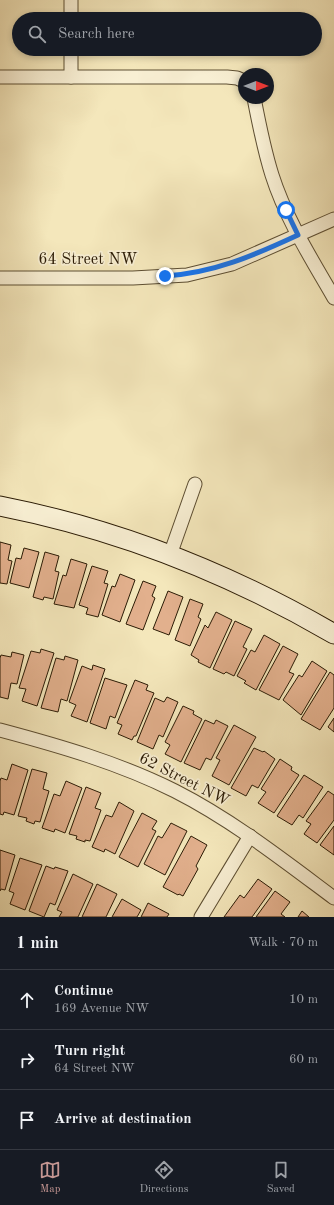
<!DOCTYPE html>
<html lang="en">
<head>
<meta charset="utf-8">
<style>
	:root { --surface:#171b24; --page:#242831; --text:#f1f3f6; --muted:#9ea1a6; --line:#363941; --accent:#c59692 }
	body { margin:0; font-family:"Old Standard TT",serif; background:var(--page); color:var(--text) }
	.compass { position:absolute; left:238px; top:68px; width:36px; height:36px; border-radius:50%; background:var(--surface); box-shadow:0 2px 6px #0003; rotate:90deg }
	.stop { position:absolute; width:12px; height:12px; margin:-9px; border:3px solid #1a73e8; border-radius:50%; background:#fff }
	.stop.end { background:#1a73e8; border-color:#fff; box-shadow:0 1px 4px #0008 }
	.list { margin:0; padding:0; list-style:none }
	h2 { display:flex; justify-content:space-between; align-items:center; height:52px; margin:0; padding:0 16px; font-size:17px }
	h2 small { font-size:13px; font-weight:400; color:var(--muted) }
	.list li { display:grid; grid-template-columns:26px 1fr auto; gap:12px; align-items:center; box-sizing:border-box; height:60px; padding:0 16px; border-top:1px solid var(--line) }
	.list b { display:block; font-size:15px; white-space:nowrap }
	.list p { margin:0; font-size:13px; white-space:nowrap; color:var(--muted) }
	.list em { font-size:13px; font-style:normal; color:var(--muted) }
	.icon { flex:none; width:22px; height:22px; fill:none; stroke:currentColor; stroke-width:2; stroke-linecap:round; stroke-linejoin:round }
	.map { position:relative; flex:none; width:334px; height:917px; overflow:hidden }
	.search { position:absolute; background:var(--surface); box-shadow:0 2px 6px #0003; left:12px; right:12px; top:12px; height:44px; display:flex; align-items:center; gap:10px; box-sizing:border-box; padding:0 14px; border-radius:22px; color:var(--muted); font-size:15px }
	.sheet { height:232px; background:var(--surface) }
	nav { display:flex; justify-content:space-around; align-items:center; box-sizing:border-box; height:56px; border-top:1px solid var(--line); background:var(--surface); font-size:11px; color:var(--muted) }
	nav a { display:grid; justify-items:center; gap:2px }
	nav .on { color:var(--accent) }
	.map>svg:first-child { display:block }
	.building { fill:#e2b08d; stroke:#2b1b05 }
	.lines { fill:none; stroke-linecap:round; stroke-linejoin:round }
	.street-casing { stroke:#5d4e32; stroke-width:15 }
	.secondary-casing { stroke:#2b1b05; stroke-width:21 }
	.street { stroke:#f8efd3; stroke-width:13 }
	.secondary { stroke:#f8efd3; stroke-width:19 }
	.route { stroke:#1a73e8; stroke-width:5 }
	.labels { text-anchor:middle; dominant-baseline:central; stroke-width:3.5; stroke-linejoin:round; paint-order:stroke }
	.street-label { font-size:16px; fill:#2b1b05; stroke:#f8efd3 }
</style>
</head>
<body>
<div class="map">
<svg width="334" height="917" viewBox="0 0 334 917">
	<rect width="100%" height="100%" fill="#f4e7bb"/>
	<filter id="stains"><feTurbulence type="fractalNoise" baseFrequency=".005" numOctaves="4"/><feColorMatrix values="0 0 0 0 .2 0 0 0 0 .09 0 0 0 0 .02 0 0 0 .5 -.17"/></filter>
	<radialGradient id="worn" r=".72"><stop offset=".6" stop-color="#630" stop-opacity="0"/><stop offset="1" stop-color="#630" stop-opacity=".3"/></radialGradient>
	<g class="building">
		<path d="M0 542 11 545 8 560 12 561 7 584 0 583Z"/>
		<path d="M24 548 39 552 29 588 10 583 16 558 21 559Z"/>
		<path d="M45 552 59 556 55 571 59 572 53 599 44 597 43 600 33 597Z"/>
		<path d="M71 559 87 564 74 608 54 604 63 575 66 576Z"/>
		<path d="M92 566 108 571 104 583 108 584 98 617 86 614 88 608 79 605Z"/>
		<path d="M120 574 135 580 120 622 102 615 112 586 115 587Z"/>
		<path d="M143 581 156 586 152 596 155 598 143 630 126 624Z"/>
		<path d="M168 591 183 597 169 635 153 629Z"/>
		<path d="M190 599 203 604 198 617 201 619 190 646 175 640Z"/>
		<path d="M216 612 232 620 210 668 198 662 199 660 191 655 205 625 208 628Z"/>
		<path d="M235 621 252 629 243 647 247 649 234 676 226 672 224 674 213 669Z"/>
		<path d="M264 635 280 644 256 690 244 683 246 681 237 676 251 650 255 652Z"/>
		<path d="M283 646 298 654 289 672 294 674 279 700 259 690Z"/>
		<path d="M41 649 54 653 37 706 22 701 26 689 19 688 31 651 40 653Z"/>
		<path d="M12 652 24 655 17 684 11 683 8 699 0 697V658L1 655 11 657Z"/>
		<path d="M65 656 78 660 67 701 61 699 58 712 41 708 56 658 64 660Z"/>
		<path d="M312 661 327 671 301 715 283 700 299 675 302 677Z"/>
		<path d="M93 665 105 669 87 722 71 716 76 705 69 702 82 666 92 670Z"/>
		<path d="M330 672 334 675V708L320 730 301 719Z"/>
		<path d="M105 678 127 685 115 718 110 716 106 729 90 723Z"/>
		<path d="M135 680 148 685 146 690 154 693 136 736H134L132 740 118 734 122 725 117 723Z"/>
		<path d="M167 697 178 702 163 737 159 735 153 749 137 742 155 698 164 702Z"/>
		<path d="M183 706 194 711 193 714 202 719 181 762 165 754 170 745 165 742Z"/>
		<path d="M334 718V732L328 727Z"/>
		<path d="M205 720 214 724 216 720 228 726 211 760 206 758 200 770 184 763Z"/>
		<path d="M234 725 256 737 229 785 212 776 220 760 216 758Z"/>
		<path d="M254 748 263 752 264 751 275 759 258 788 252 785 246 796 231 788Z"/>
		<path d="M280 759 292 767 291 770 299 775 274 813 258 803 266 792 261 789Z"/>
		<path d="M12 764 28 770 14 815 4 812 3 815 0 814V781L1 778 7 780Z"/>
		<path d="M32 769 47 773 43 789 49 791 40 822 35 821 34 824 26 821 27 818 18 816Z"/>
		<path d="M304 775 323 787 303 818 299 815 292 825 277 816Z"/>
		<path d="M66 781 82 788 65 833 55 829 54 832 42 828 54 794 60 796Z"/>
		<path d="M86 787 101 793 95 808 101 810 90 841 85 840V842L76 839 77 836 69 834Z"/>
		<path d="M328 791 334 795V820L317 843 304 834 311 824 306 821Z"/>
		<path d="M119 802 134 811 115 854 105 849 104 852 92 847 106 815 112 817Z"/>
		<path d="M142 813 157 821 152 829 156 831 138 867 119 857Z"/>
		<path d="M171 823 187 831 165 875 144 864 158 836 162 838Z"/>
		<path d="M334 826V855L320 845Z"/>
		<path d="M191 836 207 845 196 866 198 869 183 896 179 894 178 895 163 887Z"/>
		<path d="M0 850 15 855 5 890 1 889 0 891Z"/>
		<path d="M20 858 42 865 25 910 10 904 14 893 9 891Z"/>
		<path d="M46 866 54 869 55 867 68 871 55 905 50 903 44 917 29 911Z"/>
		<path d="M73 874 93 884 78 917H59L62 912 57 910Z"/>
		<path d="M258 879 272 889 252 917H224L240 895 244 898Z"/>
		<path d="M97 884 117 894 106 917H82Z"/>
		<path d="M275 891 290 902 281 914 285 917H256Z"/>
		<path d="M122 899 141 910 137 917H112Z"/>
		<path d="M148 903 169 914 167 917H141Z"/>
		<path d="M302 911 309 917H298Z"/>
	</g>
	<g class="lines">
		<defs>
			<g id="street">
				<path d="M71 0V19"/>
				<path d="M71 49V77"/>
				<path d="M0 77H227L237 78 244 81"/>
				<path d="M254 98C259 124 264 150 272 175 286 219 311 258 334 298"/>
				<path d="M0 278H133L187 275 232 264 334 219"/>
				<path d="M170 555 195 484"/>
				<path d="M0 730C60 746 119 763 175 791 232 820 283 860 334 898"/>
				<path d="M201 917 250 836"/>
			</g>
			<path id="secondary" d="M0 506C117 529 231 574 334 634"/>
		</defs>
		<use href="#street" class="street-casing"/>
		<use href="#secondary" class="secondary-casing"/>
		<use href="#street" class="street"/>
		<use href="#secondary" class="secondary"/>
	</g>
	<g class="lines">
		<path class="route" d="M165 276C214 273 255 255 298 235L286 210"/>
	</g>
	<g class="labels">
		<g class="street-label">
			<text x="88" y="260">64 Street NW</text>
			<text transform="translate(184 780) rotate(27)">62 Street NW</text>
		</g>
	</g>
	<rect width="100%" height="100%" filter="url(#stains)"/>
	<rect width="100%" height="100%" fill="url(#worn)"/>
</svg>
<svg class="compass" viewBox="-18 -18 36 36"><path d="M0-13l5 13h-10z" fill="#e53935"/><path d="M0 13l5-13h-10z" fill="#9ea1a6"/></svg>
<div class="stop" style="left:286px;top:210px"></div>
<div class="stop end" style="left:165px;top:276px"></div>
<div class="search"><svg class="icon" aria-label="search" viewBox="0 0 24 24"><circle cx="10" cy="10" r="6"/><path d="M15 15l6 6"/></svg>Search here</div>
</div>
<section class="sheet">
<h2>1 min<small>Walk · 70 m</small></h2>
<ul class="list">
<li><svg class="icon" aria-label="ahead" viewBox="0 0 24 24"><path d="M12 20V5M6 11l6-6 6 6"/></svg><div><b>Continue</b><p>169 Avenue NW</p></div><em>10 m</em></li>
<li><svg class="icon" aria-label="right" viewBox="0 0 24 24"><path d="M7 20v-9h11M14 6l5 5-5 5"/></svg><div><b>Turn right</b><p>64 Street NW</p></div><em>60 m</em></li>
<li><svg class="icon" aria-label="arrive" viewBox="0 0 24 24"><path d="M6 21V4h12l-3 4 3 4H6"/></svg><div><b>Arrive at destination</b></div></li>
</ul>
</section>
<nav>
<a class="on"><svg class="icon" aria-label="map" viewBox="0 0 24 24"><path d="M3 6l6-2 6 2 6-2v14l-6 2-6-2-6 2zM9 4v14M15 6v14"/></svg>Map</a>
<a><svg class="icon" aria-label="directions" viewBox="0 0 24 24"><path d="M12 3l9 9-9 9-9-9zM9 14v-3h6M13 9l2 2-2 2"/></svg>Directions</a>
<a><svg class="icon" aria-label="saved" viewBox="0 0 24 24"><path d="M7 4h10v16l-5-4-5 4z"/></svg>Saved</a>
</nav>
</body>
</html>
